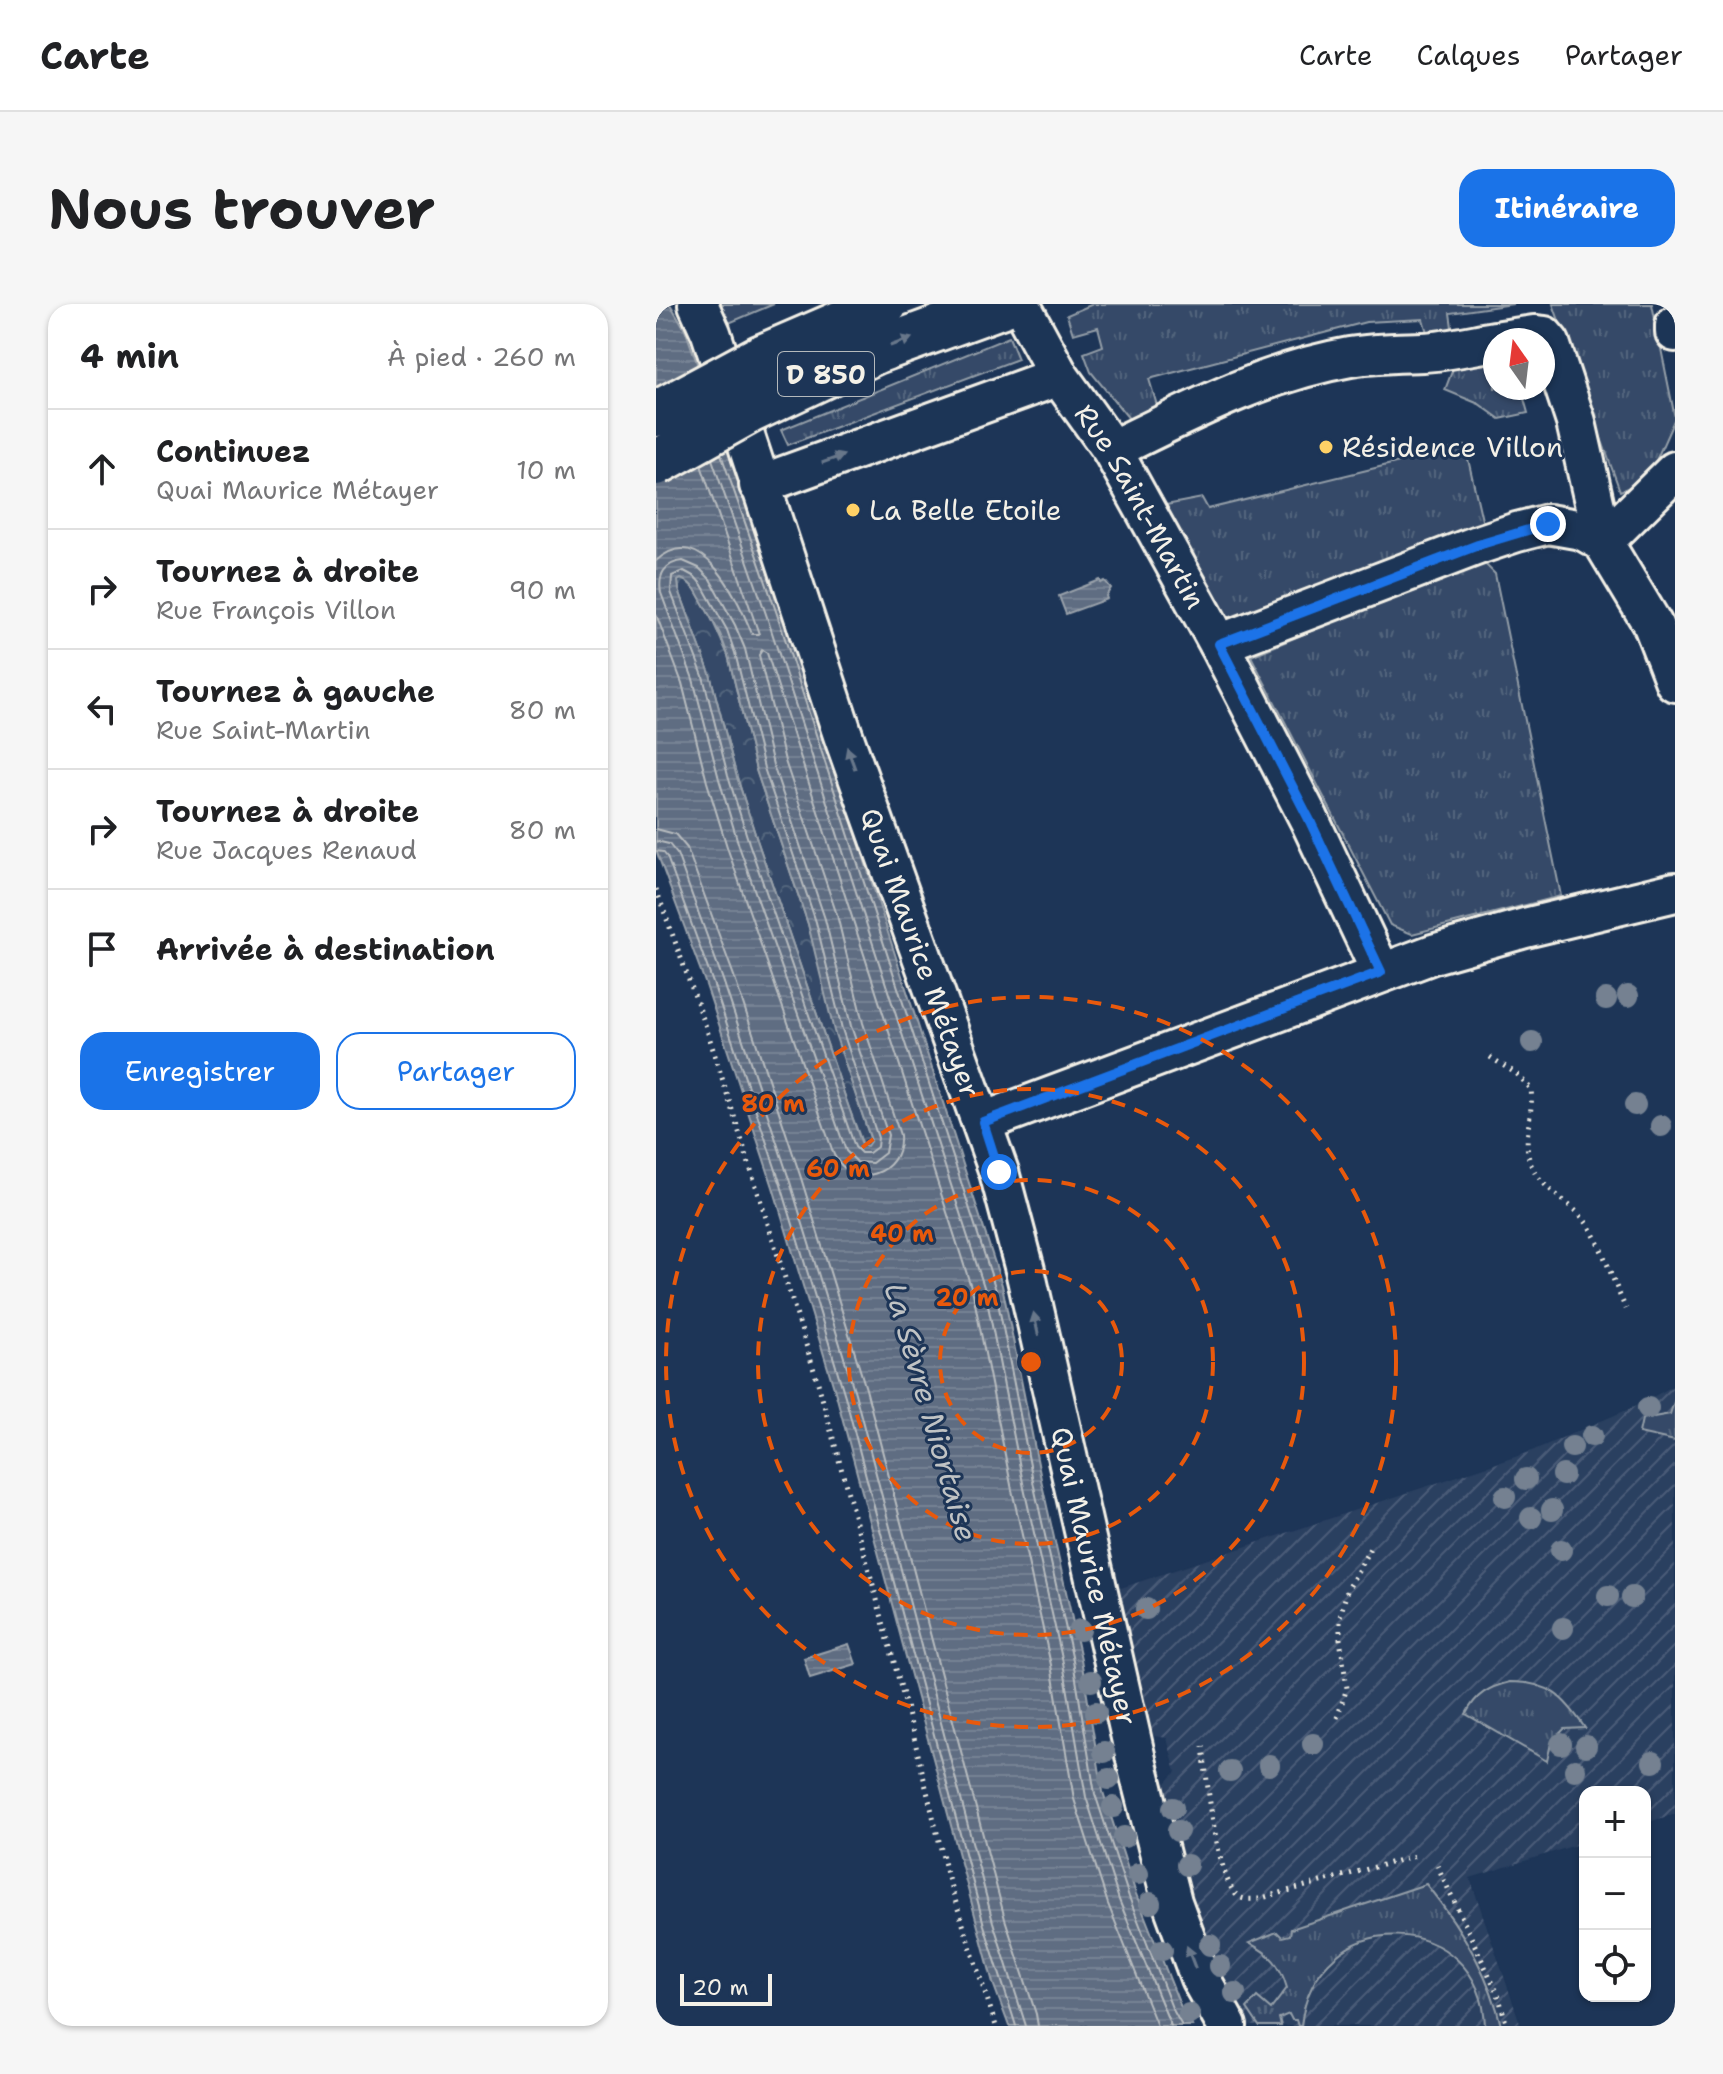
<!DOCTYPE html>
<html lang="fr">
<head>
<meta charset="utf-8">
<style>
	:root { --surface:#fff; --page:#f6f6f6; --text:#202124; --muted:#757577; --line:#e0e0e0; --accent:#1a73e8 }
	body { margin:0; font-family:"Shantell Sans",sans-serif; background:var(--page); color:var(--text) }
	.controls { position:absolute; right:24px; bottom:24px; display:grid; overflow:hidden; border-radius:16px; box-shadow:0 2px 6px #0004 }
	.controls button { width:72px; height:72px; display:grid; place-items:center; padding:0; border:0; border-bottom:2px solid var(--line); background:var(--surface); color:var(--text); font:40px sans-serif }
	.compass { position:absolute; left:827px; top:24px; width:72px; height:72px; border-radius:50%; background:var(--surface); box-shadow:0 2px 6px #0004; rotate:346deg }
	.scale { position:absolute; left:24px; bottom:20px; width:92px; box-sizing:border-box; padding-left:8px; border:4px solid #f4f1e8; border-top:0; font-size:22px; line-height:28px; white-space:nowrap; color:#f4f1e8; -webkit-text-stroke:6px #1d3557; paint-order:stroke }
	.stop { position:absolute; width:24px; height:24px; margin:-18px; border:6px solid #1a73e8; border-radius:50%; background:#fff }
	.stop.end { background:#1a73e8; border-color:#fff; box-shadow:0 2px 8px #0008 }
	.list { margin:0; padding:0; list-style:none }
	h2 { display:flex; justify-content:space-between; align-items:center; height:104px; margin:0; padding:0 32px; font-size:34px }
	h2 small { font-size:26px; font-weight:400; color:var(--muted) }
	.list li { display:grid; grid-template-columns:52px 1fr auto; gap:24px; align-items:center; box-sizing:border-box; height:120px; padding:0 32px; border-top:2px solid var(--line) }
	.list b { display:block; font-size:30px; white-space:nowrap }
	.list p { margin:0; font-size:26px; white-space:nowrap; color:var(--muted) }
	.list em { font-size:26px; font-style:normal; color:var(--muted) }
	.actions { display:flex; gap:16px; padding:24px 32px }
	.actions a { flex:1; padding:18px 0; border:2px solid var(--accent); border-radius:24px; text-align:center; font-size:28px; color:var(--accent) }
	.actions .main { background:var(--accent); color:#fff }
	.icon { flex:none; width:44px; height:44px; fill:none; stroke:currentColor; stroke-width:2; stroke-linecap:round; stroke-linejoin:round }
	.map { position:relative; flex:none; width:1019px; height:1722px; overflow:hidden; border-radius:24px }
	header { display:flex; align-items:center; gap:48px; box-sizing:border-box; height:112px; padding:0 40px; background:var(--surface); border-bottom:2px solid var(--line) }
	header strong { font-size:38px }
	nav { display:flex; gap:44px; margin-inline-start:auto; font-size:28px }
	.intro { display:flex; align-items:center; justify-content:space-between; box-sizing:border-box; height:192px; padding:0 48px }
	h1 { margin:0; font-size:56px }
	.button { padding:20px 36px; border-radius:24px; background:var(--accent); color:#fff; font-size:28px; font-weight:700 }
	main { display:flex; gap:48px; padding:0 48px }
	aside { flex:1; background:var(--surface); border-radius:24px; box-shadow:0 2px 6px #0004 }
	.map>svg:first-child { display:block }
	.industrial { fill:url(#industrial-furrows) }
	.grass { fill:url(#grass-tufts); stroke:#949ea8; stroke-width:2 }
	.forest { fill:url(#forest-crowns); stroke:#949ea8; stroke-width:2 }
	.water { fill:url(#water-rules); stroke:#9aa2ab; stroke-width:2; fill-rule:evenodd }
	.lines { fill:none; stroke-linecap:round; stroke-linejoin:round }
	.shore { stroke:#b8bcbf; stroke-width:2 }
	.minor-casing { stroke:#f4f1e8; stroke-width:44 }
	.path { stroke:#f4f1e8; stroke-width:5; stroke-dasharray:2 6; stroke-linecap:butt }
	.minor { stroke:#1d3557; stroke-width:38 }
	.major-bridge-casing { stroke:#f4f1e8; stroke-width:50; stroke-linecap:butt }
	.major-bridge { stroke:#1d3557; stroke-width:44 }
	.tree { fill:#748191 }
	.oneway { fill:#68778a }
	.route { stroke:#1a73e8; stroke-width:10 }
	.ring { fill:none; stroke:#e8590c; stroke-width:4; stroke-dasharray:14 10 }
	.poi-dot { fill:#ffd166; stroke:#1d3557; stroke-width:3 }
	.labels { text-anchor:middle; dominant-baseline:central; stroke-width:6; stroke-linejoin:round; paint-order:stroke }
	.shield { fill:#1d3557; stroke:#b4b9bc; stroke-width:2 }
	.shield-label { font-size:26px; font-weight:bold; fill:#f4f1e8 }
	.poi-label { font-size:28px; fill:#f4f1e8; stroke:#1d3557; text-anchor:start }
	.street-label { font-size:28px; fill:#f4f1e8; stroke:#1d3557 }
	.water-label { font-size:30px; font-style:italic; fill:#c0c3c4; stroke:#1d3557 }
	.centre { fill:#e8590c; stroke:#1d3557; stroke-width:4 }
	.ring-label { font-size:24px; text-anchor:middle; font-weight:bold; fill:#e8590c; stroke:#1d3557; stroke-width:6; stroke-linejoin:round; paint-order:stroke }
</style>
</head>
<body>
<header>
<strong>Carte</strong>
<nav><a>Carte</a><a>Calques</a><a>Partager</a></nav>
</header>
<div class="intro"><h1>Nous trouver</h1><a class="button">Itinéraire</a></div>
<main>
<aside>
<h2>4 min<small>À pied · 260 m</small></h2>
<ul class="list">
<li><svg class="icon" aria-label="ahead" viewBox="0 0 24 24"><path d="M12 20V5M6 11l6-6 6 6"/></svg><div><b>Continuez</b><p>Quai Maurice Métayer</p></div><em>10 m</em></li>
<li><svg class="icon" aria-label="right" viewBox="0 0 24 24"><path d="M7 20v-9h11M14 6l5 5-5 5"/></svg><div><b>Tournez à droite</b><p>Rue François Villon</p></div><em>90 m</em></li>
<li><svg class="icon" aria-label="left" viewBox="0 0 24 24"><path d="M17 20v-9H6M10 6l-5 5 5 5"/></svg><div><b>Tournez à gauche</b><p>Rue Saint-Martin</p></div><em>80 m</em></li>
<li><svg class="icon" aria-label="right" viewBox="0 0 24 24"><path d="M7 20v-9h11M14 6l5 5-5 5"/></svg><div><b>Tournez à droite</b><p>Rue Jacques Renaud</p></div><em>80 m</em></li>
<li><svg class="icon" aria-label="arrive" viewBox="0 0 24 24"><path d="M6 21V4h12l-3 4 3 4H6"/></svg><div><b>Arrivée à destination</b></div></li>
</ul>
<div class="actions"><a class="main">Enregistrer</a><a>Partager</a></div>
</aside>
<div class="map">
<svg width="1019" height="1722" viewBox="0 0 1019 1722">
	<defs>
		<pattern id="industrial-furrows" width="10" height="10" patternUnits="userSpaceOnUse" patternTransform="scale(2)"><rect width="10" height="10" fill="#2a4060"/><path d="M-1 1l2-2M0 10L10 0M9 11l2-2" fill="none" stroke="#4a5c77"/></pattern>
		<pattern id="grass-tufts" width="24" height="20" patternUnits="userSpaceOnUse" patternTransform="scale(2)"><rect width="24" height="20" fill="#354a67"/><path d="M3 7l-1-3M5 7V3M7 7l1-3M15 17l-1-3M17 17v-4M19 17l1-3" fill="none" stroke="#53657d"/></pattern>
		<pattern id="forest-crowns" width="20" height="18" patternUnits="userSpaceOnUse" patternTransform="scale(2)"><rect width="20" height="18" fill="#354a67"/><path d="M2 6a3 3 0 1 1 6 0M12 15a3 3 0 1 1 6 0" fill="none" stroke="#53657d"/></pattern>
		<pattern id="water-rules" width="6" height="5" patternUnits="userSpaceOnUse" patternTransform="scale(2)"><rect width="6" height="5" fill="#5e6d82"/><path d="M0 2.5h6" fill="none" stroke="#768294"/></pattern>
	</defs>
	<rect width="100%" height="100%" fill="#1d3557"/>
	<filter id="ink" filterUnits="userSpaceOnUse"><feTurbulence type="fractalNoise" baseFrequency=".0125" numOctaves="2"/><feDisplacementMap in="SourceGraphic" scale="16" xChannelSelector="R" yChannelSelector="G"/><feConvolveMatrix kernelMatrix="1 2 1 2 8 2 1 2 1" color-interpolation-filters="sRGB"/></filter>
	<g filter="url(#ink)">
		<path class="industrial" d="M1019 1081V1510L989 1519V1488H929V1538L814 1574 865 1722H586L560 1682 500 1490 520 1468 511 1434 486 1430 453 1288 871 1149 980 1102Z"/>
		<g class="grass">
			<path d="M64 0H118L73 19Z"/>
			<path d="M437 0H857L794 9 797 30 773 35 767 15 710 18 493 75 503 108 474 116 435 68 428 49 447 42 442 23 417 30 411 11Z"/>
			<path d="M897 0H996L1019 114 998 161 986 178 964 187Z"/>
			<path d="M353 33 362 55 132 141 125 126Z"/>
			<path d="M839 52V84H865L872 109 844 115 823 100 789 86 798 62Z"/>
			<path d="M809 142 829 229 573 318 510 201 546 194 552 205Z"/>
			<path d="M825 256 839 270 905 592 756 630 734 621 595 352Z"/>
			<path d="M1019 1095V1137L983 1129 986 1115 1014 1110Z"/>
			<path d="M854 1378C894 1378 908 1393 929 1424L908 1425 895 1439 891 1457 810 1410C820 1390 833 1383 854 1378Z"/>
			<path d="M770 1580C803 1621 834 1669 845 1722H829C826 1606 659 1597 645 1722H642L640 1716H636L633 1710 623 1714 625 1722H603L591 1704 601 1693 615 1705 631 1684C624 1660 615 1650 593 1639L621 1628 626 1633 634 1631 635 1625Z"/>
		</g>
		<path class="forest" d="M28 275 39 285 54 311 72 351 100 466 152 620 190 762 215 837 211 842 207 841 193 804 101 536 80 470 54 370 23 286 22 276Z"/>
		<g class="water">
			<path d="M0 0H14L29 25 128 307 346 981 386 1180 425 1355 447 1488 480 1590 524 1701 536 1722H353L337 1679 181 1094 117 883 50 681 0 546ZM25 275 33 279 39 285 64 330 72 351 100 466 152 620 178 727 215 836 211 842 206 841 193 804 101 536 80 470 54 370 23 286 22 277Z"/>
			<path d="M444 276 445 279 449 277 455 284 450 292 451 295 410 310 403 292Z"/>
			<path d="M193 1340 200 1360 154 1374 148 1354Z"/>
		</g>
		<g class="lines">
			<g class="shore">
				<path d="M65 150 121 310 339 983 378 1182 417 1357 439 1490 473 1593 516 1704 526 1722"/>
				<path d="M56 155 111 313 329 986 368 1184 407 1359 430 1493 463 1596 515 1722"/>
				<path d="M0 257C46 214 83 297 96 330H103L45 161"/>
				<path d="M27 257 43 264 54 275 79 321 89 345 117 461 169 615 195 722 232 831 229 849 216 859 201 858 190 847 83 542 63 475 37 375 5 289C2 271 8 259 27 257Z"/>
				<path d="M28 267 39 273 46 281 71 326 79 349 108 464 160 618 186 725 222 834 221 843 213 849H205L199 843 93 539 72 472 47 372 15 288 16 272Z"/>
				<path d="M0 310 26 379 51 478 72 546 178 851C197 887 247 871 244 831L207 719 181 611 129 457 103 351 106 346 111 349 317 989 356 1186 395 1361 418 1495 452 1600 501 1722"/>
				<path d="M0 525 19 530 31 544 78 672 145 874 210 1085 349 1615 380 1710 382 1722"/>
				<path d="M0 537 13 540 21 550 67 676 134 878 199 1089 337 1618 370 1722"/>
				<path d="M0 547 7 548 11 553 57 679 125 881 189 1092 328 1621 360 1722"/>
			</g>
			<defs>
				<g id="minor">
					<path id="s1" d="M42 0 55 29 187 431 343 868 369 966 481 1460 516 1598 544 1674 571 1722"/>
					<path id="s2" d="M364 0 403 72 456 146 563 340 653 515 725 668"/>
					<path d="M1019 21V28"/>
					<path d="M845 36 878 31 888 32 894 39 920 118 947 238"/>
					<path d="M456 146C533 108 609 68 694 53 718 49 742 49 767 48 791 47 815 41 839 37"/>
					<path d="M103 181 403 72"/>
					<path d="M947 238 1019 167"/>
					<path d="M563 340 822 241 861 228 892 220 926 226 947 238 997 321 1019 378"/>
					<path d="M327 818 777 650 869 624 1019 588"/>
				</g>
			</defs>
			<use href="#minor" class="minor-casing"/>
			<g class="path">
				<path d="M0 585 50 723 162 1079 253 1413 292 1574 340 1722"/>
				<path d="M834 753 861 770 875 785C878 809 866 834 874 858 885 887 916 897 932 921 948 946 957 978 970 1005"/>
				<path d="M681 1414 691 1384 684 1335V1313L691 1287 714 1244"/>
				<path d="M547 1442C550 1469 561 1580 583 1593 589 1596 596 1595 602 1595L763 1551"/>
				<path d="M781 1561 842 1690 851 1722"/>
			</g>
			<use href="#minor" class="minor"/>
			<defs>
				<g id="major-bridge">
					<path d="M0 110 104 54 229 0"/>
					<path d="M0 159 95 106 220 47 349 0"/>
				</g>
			</defs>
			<use href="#major-bridge" class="major-bridge-casing"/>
			<use href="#major-bridge" class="major-bridge"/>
		</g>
		<g class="tree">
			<circle cx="972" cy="692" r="11"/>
			<circle cx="950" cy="695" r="11"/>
			<circle cx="876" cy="738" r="11"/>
			<circle cx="979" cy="801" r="11"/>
			<circle cx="1005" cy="822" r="11"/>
			<circle cx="992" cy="1104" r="11"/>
			<circle cx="936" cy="1132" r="11"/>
			<circle cx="916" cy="1143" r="11"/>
			<circle cx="907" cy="1171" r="11"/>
			<circle cx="870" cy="1175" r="11"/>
			<circle cx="849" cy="1193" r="11"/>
			<circle cx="896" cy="1206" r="11"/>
			<circle cx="875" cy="1214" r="11"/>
			<circle cx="905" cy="1246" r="11"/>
			<circle cx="952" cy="1292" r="11"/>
			<circle cx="976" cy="1293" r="11"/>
			<circle cx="490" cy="1305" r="11"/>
			<circle cx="907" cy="1324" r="11"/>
			<circle cx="424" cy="1326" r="11"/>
			<circle cx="435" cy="1377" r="11"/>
			<circle cx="440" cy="1408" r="11"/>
			<circle cx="657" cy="1440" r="11"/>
			<circle cx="905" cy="1440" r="11"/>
			<circle cx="930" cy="1442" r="11"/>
			<circle cx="448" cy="1448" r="11"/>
			<circle cx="997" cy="1458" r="11"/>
			<circle cx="613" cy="1461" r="11"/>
			<circle cx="919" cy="1466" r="11"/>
			<circle cx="574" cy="1467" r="11"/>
			<circle cx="453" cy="1475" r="11"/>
			<circle cx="457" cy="1503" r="11"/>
			<circle cx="517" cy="1504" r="11"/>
			<circle cx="522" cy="1527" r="11"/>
			<circle cx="468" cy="1533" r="11"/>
			<circle cx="531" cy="1561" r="11"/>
			<circle cx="482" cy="1570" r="11"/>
			<circle cx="494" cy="1599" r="11"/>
			<circle cx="554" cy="1641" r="11"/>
			<circle cx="506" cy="1646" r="11"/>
			<circle cx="564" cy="1662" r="11"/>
			<circle cx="579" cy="1689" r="11"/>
			<circle cx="533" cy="1710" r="11"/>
		</g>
		<defs><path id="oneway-solid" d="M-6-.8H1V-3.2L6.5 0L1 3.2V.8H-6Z" transform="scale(2)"/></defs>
		<g class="oneway">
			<use href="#oneway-solid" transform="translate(245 38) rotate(-20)"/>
			<use href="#oneway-solid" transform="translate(177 155) rotate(-20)"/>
			<use href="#oneway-solid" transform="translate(195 454) rotate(-110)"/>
			<use href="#oneway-solid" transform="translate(380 1020) rotate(-102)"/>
			<use href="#oneway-solid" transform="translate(535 1653) rotate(-111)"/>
		</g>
	</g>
	<g class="lines" filter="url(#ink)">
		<path class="route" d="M343 868 327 818 725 668 653 515 563 340 822 241 892 220"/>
	</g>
	<g class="ring">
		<circle cx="375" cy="1058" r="91"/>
		<circle cx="375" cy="1058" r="182"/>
		<circle cx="375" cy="1058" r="273"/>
		<circle cx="375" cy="1058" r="365"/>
	</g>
	<g class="poi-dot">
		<circle cx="670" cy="143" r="8"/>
		<circle cx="197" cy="206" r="8"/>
	</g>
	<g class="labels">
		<rect class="shield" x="122" y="48" width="96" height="44" rx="6"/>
		<g class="shield-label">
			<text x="170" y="70">D 850</text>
		</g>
		<g class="poi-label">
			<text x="686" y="143">Résidence Villon</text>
			<text x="213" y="206">La Belle Etoile</text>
		</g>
		<g class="street-label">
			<text stroke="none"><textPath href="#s2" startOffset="236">Rue Saint-Martin</textPath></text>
			<text stroke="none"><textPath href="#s1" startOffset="686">Quai Maurice Métayer</textPath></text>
			<text stroke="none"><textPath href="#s1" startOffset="1334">Quai Maurice Métayer</textPath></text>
		</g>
		<g class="water-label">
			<text transform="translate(275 1108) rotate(74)">La Sèvre Niortaise</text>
		</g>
	</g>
	<circle cx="375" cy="1058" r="12" class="centre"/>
	<g class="ring-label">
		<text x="117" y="808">80 m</text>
		<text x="182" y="873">60 m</text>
		<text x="246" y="938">40 m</text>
		<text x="311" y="1002">20 m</text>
	</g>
</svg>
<div class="controls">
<button>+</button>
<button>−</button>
<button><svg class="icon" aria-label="locate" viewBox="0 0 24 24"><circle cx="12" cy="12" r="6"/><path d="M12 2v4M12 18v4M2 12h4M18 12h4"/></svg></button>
</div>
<svg class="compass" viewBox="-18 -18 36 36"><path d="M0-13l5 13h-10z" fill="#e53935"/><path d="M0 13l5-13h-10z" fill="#757577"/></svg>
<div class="scale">20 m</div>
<div class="stop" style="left:343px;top:868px"></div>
<div class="stop end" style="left:892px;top:220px"></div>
</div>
</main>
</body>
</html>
